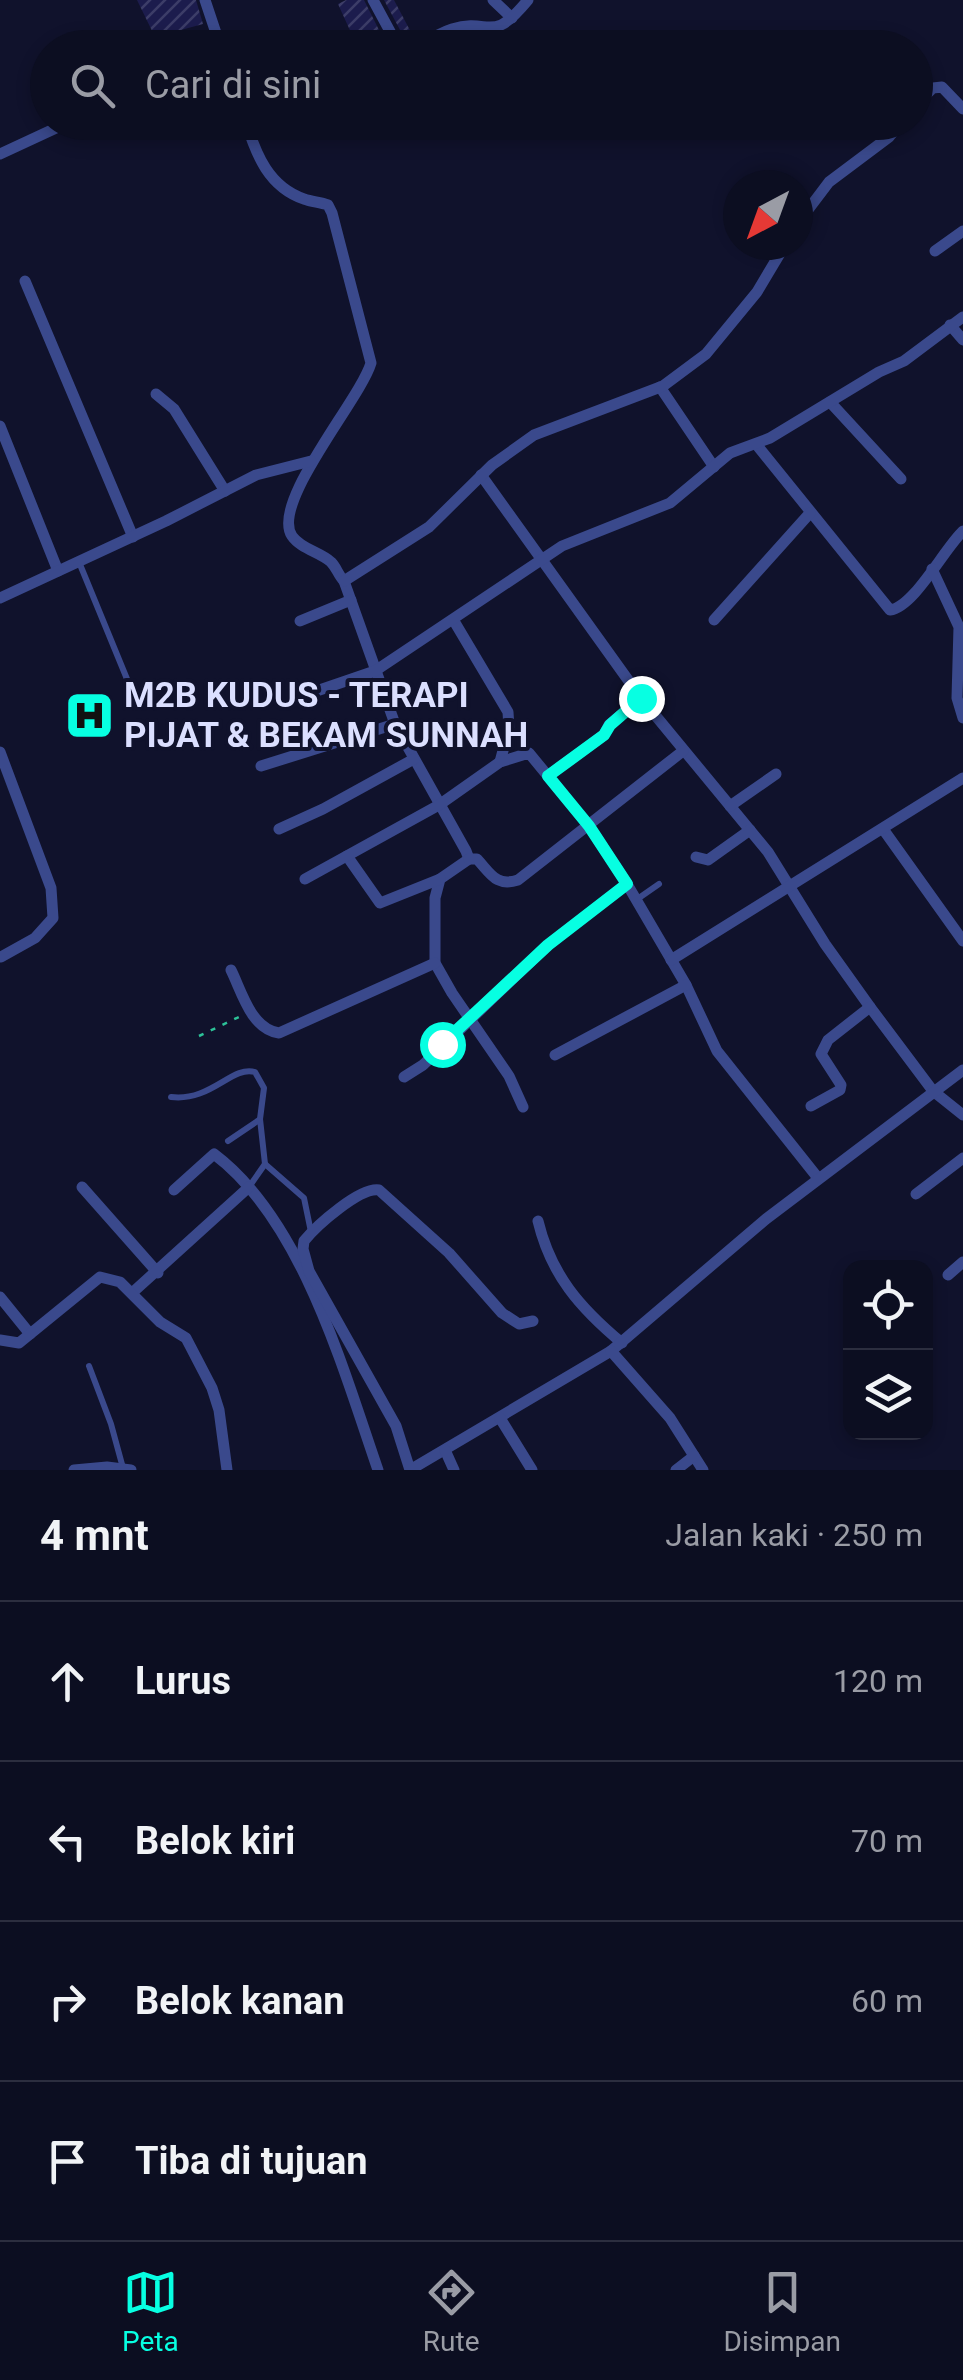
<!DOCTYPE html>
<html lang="id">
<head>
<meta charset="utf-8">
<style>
	:root { --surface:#0c0e21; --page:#1a1c2e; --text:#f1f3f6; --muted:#9a9ca5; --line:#2c2e3f; --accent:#07ffe2 }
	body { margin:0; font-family:Roboto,sans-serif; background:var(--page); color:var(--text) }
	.controls { position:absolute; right:30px; bottom:30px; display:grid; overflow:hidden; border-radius:20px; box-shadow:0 5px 15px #0003 }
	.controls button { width:90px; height:90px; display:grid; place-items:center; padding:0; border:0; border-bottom:2px solid var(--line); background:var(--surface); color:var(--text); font:50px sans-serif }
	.compass { position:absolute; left:723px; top:170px; width:90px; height:90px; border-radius:50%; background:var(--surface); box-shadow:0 5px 15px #0003; rotate:221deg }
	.stop { position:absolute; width:30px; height:30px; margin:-22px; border:8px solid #07ffe2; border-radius:50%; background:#fff }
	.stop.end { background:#07ffe2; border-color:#fff; box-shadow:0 2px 10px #0008 }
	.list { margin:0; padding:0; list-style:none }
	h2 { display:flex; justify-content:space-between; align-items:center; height:130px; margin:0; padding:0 40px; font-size:42px }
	h2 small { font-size:32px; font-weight:400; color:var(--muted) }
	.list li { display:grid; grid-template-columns:65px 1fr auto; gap:30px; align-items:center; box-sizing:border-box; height:160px; padding:0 40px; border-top:2px solid var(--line) }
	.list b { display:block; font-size:38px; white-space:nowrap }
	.list em { font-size:32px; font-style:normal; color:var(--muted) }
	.icon { flex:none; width:55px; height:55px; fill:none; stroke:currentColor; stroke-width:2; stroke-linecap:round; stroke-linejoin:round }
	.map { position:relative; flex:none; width:963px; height:1470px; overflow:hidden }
	.search { position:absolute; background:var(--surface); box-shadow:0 5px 15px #0003; left:30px; right:30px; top:30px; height:110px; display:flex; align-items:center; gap:25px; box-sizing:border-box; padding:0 35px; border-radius:55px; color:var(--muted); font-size:38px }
	.sheet { height:770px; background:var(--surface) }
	nav { display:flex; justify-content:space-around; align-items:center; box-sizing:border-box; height:140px; border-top:2px solid var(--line); background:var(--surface); font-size:28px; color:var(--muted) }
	nav a { display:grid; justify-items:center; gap:5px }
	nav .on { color:var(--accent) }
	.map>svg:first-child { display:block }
	.building { fill:url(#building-hatch) }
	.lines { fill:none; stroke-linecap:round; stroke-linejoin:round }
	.path { stroke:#2dc198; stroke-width:2.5; stroke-dasharray:5 8; stroke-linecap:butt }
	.lane { stroke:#3a498c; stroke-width:6 }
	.street { stroke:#3a498c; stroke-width:11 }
	.route { stroke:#07ffe2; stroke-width:12 }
	.labels { text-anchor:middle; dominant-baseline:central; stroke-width:8; stroke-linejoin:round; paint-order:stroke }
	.poi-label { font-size:35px; font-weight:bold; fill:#dbdfff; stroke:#10122c; text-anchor:start }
</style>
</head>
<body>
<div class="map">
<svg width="963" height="1470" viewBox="0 0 963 1470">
	<defs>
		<pattern id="building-hatch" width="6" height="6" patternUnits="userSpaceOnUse" patternTransform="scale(2.5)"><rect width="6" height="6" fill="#1c1c4d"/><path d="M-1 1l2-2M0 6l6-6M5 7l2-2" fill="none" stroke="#3c3d68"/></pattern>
	</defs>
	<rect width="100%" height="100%" fill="#10122c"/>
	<g class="building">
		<path d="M137 0H196L203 24 155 37Z"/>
		<path d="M346 0H364L388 48H358L338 4Z"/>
		<path d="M384 0H394L414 38 407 43Z"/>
	</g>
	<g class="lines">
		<path class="path" d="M199 1036 241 1016"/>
		<g class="lane">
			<path d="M79 562 127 679"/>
			<path d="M636 900 659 884"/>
			<path d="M171 1097C211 1102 232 1065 255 1072L264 1088 260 1119 265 1164 249 1187"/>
			<path d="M228 1141 259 1120"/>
			<path d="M265 1164 304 1198 311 1232"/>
			<path d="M89 1366 111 1424 123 1468"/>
		</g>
		<g class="street">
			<path d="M205 0 221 48"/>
			<path d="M373 0 399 48"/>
			<path d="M493 0 512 18"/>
			<path d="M416 48C427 41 439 33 452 29 492 17 490 46 528 0"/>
			<path d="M916 104 933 88 942 87 963 109"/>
			<path d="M246 122C256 155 269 187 304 199 312 202 320 202 328 205L332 213 371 363C360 400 270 503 292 536 301 549 320 552 331 562 337 568 338 575 344 581L395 724 466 851 469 859 440 879 435 898V963L452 993 509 1076 523 1107"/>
			<path d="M0 154 69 122"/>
			<path d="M798 223 829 182 889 137 901 122"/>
			<path d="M935 251 963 231"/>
			<path d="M25 281 133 537"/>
			<path d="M950 325 963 340"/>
			<path d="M660 387 714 467"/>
			<path d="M156 394 174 409 225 491"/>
			<path d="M830 402 901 479"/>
			<path d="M0 426 58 571"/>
			<path d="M756 444 890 610C914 607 944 549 963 531"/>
			<path d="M481 475 641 698 768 852 825 944 870 1007 933 1091 963 1115"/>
			<path d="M932 569 959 627 957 698 963 718"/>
			<path d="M344 581 429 527 492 465 534 435 663 386 706 354 757 292 785 245"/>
			<path d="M0 598 166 521 256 475 311 461"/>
			<path d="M714 620 810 513"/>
			<path d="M300 621 351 600"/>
			<path d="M454 621 508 712 509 728 500 762"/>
			<path d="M302 696 375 671 562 546 670 503 730 453 770 438 879 372 904 361 963 317"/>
			<path d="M0 752 51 888 53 918 35 938 1 957"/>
			<path d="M261 766 395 724"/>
			<path d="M548 776 604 735 609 725 641 698"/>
			<path d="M730 806 776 774"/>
			<path d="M279 829 323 809 414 759"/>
			<path d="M883 829 963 941"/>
			<path d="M347 856 380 903 440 879"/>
			<path d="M696 857 708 860 750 830"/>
			<path d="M469 859H477C491 874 496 887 518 880L683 751"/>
			<path d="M305 879 439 805 500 762 529 753 589 826 627 884 686 985 717 1051 818 1178"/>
			<path d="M671 960 963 778"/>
			<path d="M231 970C242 992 251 1029 279 1033L435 963"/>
			<path d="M555 1055 686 985"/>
			<path d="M404 1077 423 1065 548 945 627 884"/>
			<path d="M811 1106 840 1090 841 1085 821 1054 828 1040 870 1007"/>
			<path d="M82 1187 158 1273"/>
			<path d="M174 1190 214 1154C302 1220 343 1369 378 1470"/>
			<path d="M916 1194 963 1158"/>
			<path d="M538 1221C551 1275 580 1308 622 1343"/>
			<path d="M948 1275 963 1262"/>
			<path d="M132 1293 249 1187"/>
			<path d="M0 1297 30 1334"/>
			<path d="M533 1321 519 1324 502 1313 449 1253 379 1190C360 1187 317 1225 304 1241L303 1249 309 1271 396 1426 410 1470 611 1351 766 1219 963 1070"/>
			<path d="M0 1340 19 1343 100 1277 120 1282 160 1322 186 1338 212 1388 219 1410 227 1470"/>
			<path d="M611 1351 670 1418 703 1470"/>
			<path d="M500 1418 532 1470"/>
			<path d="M445 1450 454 1470"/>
			<path d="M74 1470 107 1467 131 1470"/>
			<path d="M676 1470 694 1456"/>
		</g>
	</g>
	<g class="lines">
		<path class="route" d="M442 1044 548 945 627 884 589 826 548 776 604 735 610 725 641 698"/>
	</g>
	<defs>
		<symbol id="hospital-square" viewBox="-11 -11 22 22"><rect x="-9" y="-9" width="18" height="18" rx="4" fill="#07ffe2" stroke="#10122c"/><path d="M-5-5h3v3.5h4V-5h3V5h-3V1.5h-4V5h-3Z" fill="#111"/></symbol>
	</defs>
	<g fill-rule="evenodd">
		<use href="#hospital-square" x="62" y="688" width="55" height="55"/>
	</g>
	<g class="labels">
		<g class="poi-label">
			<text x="124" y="695">M2B KUDUS - TERAPI<tspan x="124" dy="40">PIJAT &amp; BEKAM SUNNAH</tspan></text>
		</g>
	</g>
</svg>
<div class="controls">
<button><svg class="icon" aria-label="locate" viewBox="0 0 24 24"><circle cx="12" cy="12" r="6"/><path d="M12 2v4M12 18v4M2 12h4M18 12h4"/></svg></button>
<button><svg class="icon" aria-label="layers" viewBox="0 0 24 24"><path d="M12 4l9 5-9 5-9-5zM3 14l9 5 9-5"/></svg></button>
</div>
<svg class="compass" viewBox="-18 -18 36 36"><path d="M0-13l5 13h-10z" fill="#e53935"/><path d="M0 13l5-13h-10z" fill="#9a9ca5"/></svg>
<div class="stop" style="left:442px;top:1044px"></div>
<div class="stop end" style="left:641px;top:698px"></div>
<div class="search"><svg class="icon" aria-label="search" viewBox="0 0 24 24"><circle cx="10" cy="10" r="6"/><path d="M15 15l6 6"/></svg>Cari di sini</div>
</div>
<section class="sheet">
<h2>4 mnt<small>Jalan kaki · 250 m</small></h2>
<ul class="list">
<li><svg class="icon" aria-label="ahead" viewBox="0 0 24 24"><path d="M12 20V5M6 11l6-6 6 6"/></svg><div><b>Lurus</b></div><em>120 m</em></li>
<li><svg class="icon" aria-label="left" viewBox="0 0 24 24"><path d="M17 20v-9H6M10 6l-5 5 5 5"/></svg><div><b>Belok kiri</b></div><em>70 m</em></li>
<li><svg class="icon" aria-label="right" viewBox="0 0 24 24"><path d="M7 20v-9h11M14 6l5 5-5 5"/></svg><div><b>Belok kanan</b></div><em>60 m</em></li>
<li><svg class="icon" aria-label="arrive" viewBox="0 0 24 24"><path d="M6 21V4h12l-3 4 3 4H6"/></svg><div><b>Tiba di tujuan</b></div></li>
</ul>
</section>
<nav>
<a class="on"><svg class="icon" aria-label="map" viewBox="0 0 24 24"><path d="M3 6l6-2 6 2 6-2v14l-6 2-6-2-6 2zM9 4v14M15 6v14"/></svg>Peta</a>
<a><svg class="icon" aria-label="directions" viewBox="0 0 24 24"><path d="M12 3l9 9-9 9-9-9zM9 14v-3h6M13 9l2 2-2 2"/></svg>Rute</a>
<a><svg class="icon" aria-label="saved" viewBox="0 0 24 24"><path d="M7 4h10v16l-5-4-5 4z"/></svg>Disimpan</a>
</nav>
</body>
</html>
